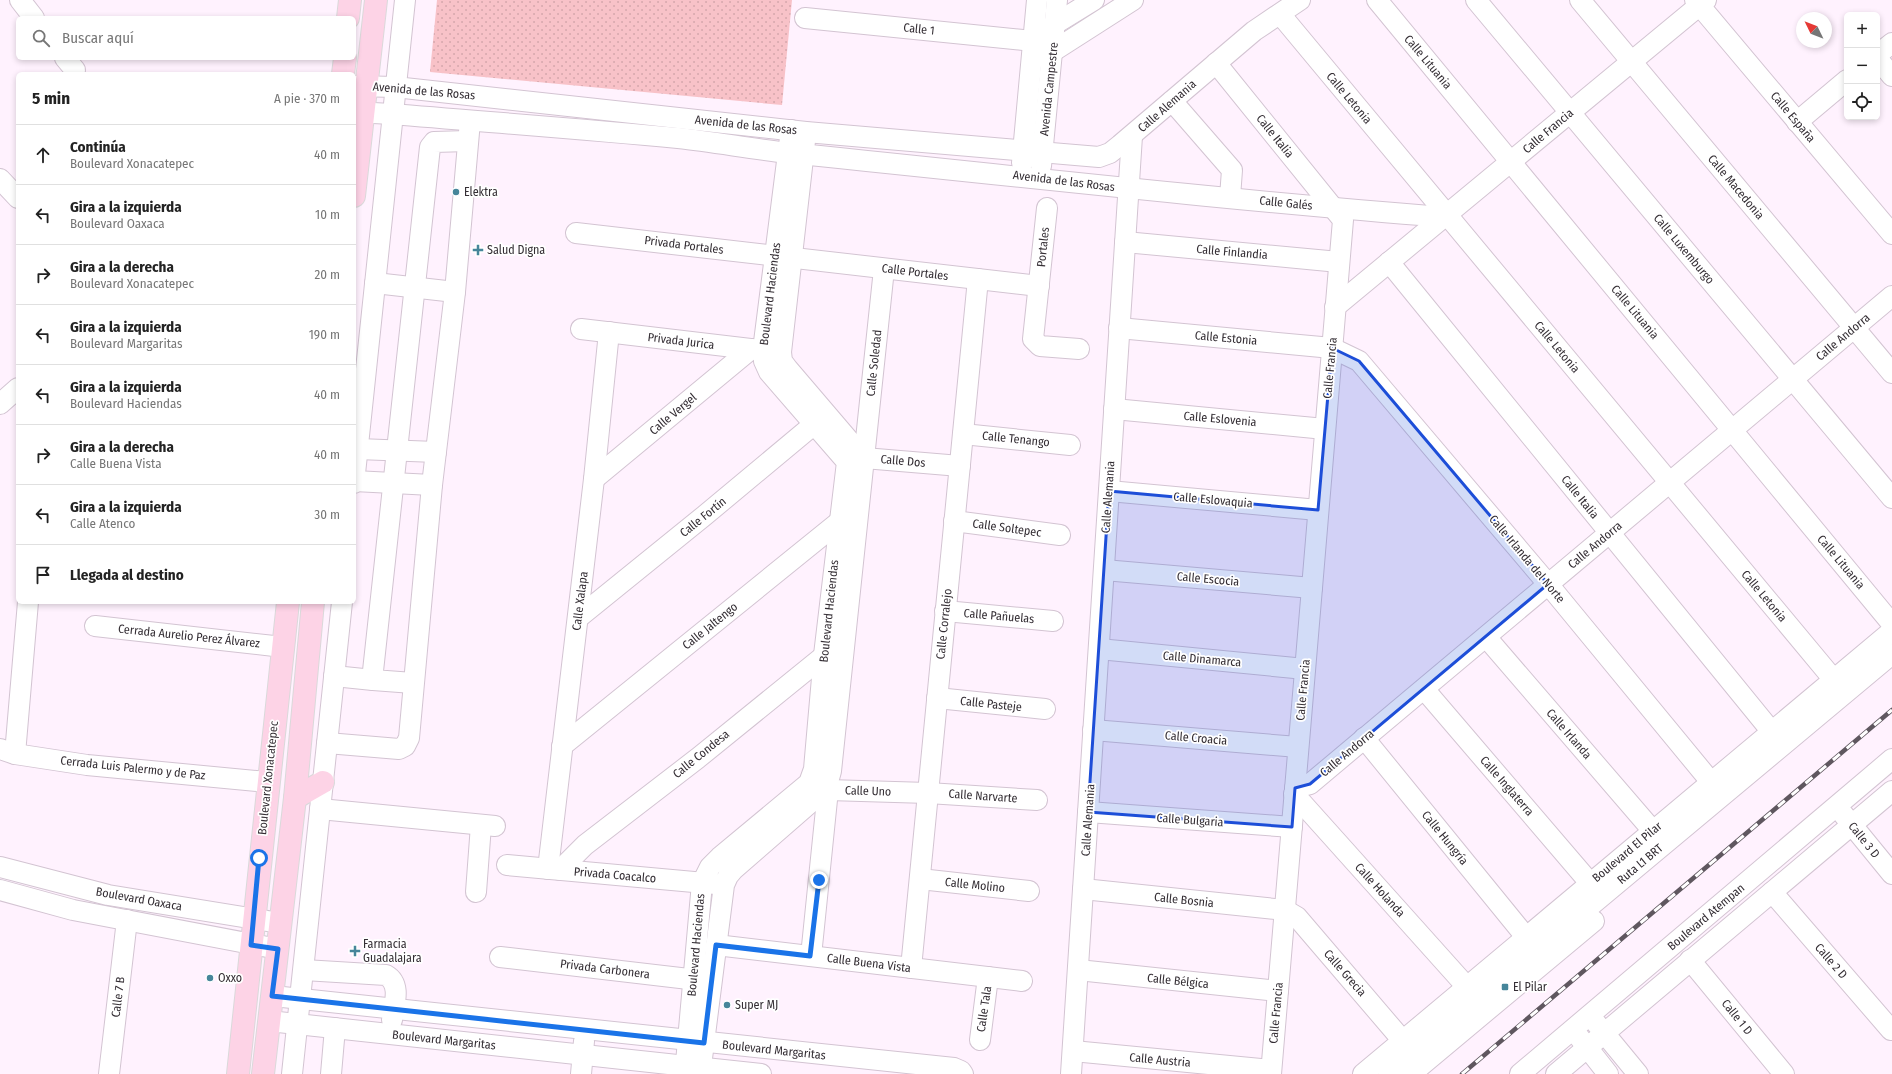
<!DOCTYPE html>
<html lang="es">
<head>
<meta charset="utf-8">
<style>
	:root { --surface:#fff; --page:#f6f6f6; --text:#222; --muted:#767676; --line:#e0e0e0 }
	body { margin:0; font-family:"Fira Sans Condensed",sans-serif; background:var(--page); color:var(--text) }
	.controls { position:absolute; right:12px; top:12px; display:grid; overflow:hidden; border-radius:6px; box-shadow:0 2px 6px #0003 }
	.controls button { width:36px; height:36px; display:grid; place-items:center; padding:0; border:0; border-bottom:1px solid var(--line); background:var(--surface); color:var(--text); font:20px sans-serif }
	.compass { position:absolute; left:1796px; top:12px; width:36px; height:36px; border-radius:50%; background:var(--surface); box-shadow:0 2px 6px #0003; rotate:313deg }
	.stop { position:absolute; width:12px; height:12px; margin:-9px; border:3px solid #1a73e8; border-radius:50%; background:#fff }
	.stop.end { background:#1a73e8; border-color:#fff; box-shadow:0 1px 4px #0008 }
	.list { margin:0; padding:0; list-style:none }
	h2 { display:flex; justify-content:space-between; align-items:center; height:52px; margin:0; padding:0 16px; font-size:17px }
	h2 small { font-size:13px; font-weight:400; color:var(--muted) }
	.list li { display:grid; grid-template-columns:26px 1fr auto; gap:12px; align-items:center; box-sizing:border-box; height:60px; padding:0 16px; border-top:1px solid var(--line) }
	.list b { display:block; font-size:15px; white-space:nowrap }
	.list p { margin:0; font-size:13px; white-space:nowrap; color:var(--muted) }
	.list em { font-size:13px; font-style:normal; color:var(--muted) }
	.icon { flex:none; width:22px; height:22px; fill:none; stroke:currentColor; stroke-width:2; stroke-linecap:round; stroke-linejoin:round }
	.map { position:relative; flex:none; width:1892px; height:1074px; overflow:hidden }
	.search { position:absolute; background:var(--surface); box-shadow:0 2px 6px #0003; left:16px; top:16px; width:340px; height:44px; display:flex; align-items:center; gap:10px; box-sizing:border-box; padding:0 14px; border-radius:6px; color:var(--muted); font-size:15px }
	.panel { position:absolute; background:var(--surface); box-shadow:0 2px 6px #0003; left:16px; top:72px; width:340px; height:532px; border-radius:6px }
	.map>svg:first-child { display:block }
	.park { fill:url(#park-dots) }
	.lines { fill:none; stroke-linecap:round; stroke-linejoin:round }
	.minor-casing { stroke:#d3c4d2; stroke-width:22 }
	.major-casing { stroke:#dad9da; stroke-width:24 }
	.minor { stroke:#fff; stroke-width:20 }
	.major { stroke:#fdd3e6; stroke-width:22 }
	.rail-casing { stroke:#5f575f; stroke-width:4.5 }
	.rail { stroke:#fff; stroke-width:3; stroke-dasharray:9; stroke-linecap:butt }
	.route { stroke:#1a73e8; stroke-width:5 }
	.marked { fill:#1d4ed8; fill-opacity:0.2; stroke:#1d4ed8; stroke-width:3; stroke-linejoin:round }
	.poi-dot { fill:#46869a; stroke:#fff; stroke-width:1.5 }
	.labels { text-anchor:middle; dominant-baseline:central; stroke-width:3.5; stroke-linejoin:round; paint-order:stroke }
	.street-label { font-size:12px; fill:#342e34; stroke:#fff }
	.poi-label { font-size:12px; fill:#342e34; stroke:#fff; text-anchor:start }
</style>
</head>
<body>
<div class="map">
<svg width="1892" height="1074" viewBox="0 0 1892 1074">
	<defs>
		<pattern id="park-dots" width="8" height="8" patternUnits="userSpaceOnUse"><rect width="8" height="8" fill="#f8c2c8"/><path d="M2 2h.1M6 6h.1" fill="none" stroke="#d5a7ac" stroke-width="1.8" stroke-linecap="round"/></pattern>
	</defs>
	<rect width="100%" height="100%" fill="#fff2fe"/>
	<path class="park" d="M437 0H792L782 105 430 72Z"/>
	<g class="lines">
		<defs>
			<g id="minor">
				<path d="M20 0 34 18"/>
				<path d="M1377 0 1892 624"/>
				<path d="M1476 0 1892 498"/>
				<path d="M1580 0 1892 373"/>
				<path d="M1695 0 1892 234"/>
				<path d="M1280 14 1834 680"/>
				<path d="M805 18 1033 41 1055 24 1094 0"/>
				<path d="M1877 55 1892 43"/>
				<path d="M1044 57 1133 0"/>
				<path d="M65 58 75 70"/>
				<path d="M1877 58 1892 76"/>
				<path d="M1216 63 1343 220 1271 1074"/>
				<path d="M354 86 395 87 806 132 1099 157 1110 153 1120 145 1254 31 1300 0"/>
				<path d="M1172 101 1232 170 1230 197"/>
				<path d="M354 112 392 114C487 122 583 129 678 138 715 142 752 149 789 153 1007 175 1225 200 1444 217"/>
				<path d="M1797 122 1847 80"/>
				<path d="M1022 163 1037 0"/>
				<path d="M1041 166 1057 0"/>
				<path d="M0 179 18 198"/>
				<path d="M1047 208 1033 339 1040 346 1079 349"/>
				<path d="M576 233 1039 286"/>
				<path d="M1125 242 1339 262"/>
				<path d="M1389 262 1772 732"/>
				<path d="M375 283 455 292"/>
				<path d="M1335 307 1706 0"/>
				<path d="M1119 328 1332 348 1359 361 1548 584 1711 782"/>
				<path d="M581 329 759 350"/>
				<path d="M0 404 18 388"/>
				<path d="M1114 409 1325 429"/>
				<path d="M963 434 1070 445"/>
				<path d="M358 449 436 452"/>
				<path d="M864 458 884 269"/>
				<path d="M852 460 864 458 960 466"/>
				<path d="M594 479 751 349"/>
				<path d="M354 481 432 485"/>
				<path d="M354 483 405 0"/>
				<path d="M1109 491 1318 510"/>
				<path d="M954 521 1060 535"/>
				<path d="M1104 570 1312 588"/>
				<path d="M945 611 1053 621"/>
				<path d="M578 618 704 516 824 416"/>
				<path d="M95 626 283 647"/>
				<path d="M1486 637 1653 831"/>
				<path d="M1099 649 1305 669"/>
				<path d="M334 676 373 680"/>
				<path d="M413 683 373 680V671L430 147 434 142 468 141"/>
				<path d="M1424 689 1590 883"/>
				<path d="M937 698 1045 709"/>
				<path d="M1093 730 1298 747"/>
				<path d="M1364 738 1526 937"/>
				<path d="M327 743 399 749 405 746 409 738 432 485 455 292 470 121"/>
				<path d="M562 746 845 517"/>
				<path d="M0 749 15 754 87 765 267 782"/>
				<path d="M15 754 28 602"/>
				<path d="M814 785 828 790 928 793 1037 800"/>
				<path d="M1295 788 1310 784 1892 296"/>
				<path d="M1294 794 1467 987"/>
				<path d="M320 809 495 826"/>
				<path d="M1088 812 1292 827"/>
				<path d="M1843 814 1892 874"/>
				<path d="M507 865 716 884"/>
				<path d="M0 867 108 895 280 923"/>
				<path d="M548 869 594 479 609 332"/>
				<path d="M560 870 585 845 698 758 830 651"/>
				<path d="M920 879 1029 891"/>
				<path d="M1083 889 1285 910 1297 917 1403 1041"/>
				<path d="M0 890 73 910 278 949"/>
				<path d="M476 892 481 825"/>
				<path d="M1772 892 1891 1030"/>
				<path d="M716 945 1022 981"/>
				<path d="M811 956 828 790"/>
				<path d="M500 957 706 981"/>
				<path d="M1690 960 1784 1074"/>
				<path d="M911 968 978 279"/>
				<path d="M304 970 386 975C402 984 394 1005 392 1020"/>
				<path d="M1078 970 1278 991"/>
				<path d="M273 996 954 1068 961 1071 963 1074"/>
				<path d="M269 1021 761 1074"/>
				<path d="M1596 1023 1638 1074"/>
				<path d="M1579 1037 1608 1074"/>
				<path d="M980 1040 988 977"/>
				<path d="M1073 1051 1271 1070"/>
				<path d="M109 1074 127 920"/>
				<path d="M292 1074 342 602"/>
				<path d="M331 1074 335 1028"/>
				<path d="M581 1074 584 1041"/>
				<path d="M685 1074 702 883 710 867 720 857 809 783 814 769 824 655 847 462 769 372 764 361 763 350 791 130"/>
				<path d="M700 1074 724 885 728 876 733 870 826 789 831 771 864 458 788 369 782 361 781 352 806 132"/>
				<path d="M1071 1074 1132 136"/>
				<path d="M1363 1074 1892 631"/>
				<path d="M1389 1074 1892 654"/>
				<path d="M1411 1074 1594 921"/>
				<path d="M1520 1074 1892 759"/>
				<path d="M1556 1074 1892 791"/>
			</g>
			<g id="major">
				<path d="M348 18 350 0"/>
				<path d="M343 74 345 58"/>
				<path d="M354 196 376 0"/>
				<path d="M295 798 323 782"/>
				<path d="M238 1074 288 602"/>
				<path d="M263 1074 295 798 313 602"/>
			</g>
		</defs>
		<use href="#minor" class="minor-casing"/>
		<use href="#major" class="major-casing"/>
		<use href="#minor" class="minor"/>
		<use href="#major" class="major"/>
		<defs>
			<path id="rail" d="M1462 1074 1892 710"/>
		</defs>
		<use href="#rail" class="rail-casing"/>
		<use href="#rail" class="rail"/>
	</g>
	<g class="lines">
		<path class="route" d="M259 858 251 945 278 949 272 996 704 1043 716 945 810 956 819 880"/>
	</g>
	<path class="marked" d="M1332 348 1359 361 1548 584 1310 784 1295 788 1292 827 1088 812 1109 491 1318 510Z"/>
	<g class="poi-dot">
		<circle cx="456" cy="192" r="4"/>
		<path d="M476 244h4v4h4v4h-4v4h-4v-4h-4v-4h4z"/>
		<path d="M353 945h4v4h4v4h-4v4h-4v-4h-4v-4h4z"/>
		<circle cx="210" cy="978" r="4"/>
		<rect x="1501" y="983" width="8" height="8" rx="2"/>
		<circle cx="727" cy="1005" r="4"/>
	</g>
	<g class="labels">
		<g class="street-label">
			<text transform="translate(919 29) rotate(6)">Calle 1</text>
			<text transform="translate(1428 62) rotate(50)">Calle Lituania</text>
			<text transform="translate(1049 89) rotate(-84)">Avenida Campestre</text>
			<text transform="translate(424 91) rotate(5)">Avenida de las Rosas</text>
			<text transform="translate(1349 98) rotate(50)">Calle Letonia</text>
			<text transform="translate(1167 106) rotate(-41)">Calle Alemania</text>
			<text transform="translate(1793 117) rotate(50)">Calle España</text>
			<text transform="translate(746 125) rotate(6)">Avenida de las Rosas</text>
			<text transform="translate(1548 131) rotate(-40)">Calle Francia</text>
			<text transform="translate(1275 136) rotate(51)">Calle Italia</text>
			<text transform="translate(1064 181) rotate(7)">Avenida de las Rosas</text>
			<text transform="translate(1736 187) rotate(50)">Calle Macedonia</text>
			<text transform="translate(1286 203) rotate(6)">Calle Galés</text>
			<text transform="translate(684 245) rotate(7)">Privada Portales</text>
			<text transform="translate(1043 247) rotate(-84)">Portales</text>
			<text transform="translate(1684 249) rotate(50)">Calle Luxemburgo</text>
			<text transform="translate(1232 252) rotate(5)">Calle Finlandia</text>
			<text transform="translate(915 272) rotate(7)">Calle Portales</text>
			<text transform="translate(770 294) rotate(-83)">Boulevard Haciendas</text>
			<text transform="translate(1635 312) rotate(50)">Calle Lituania</text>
			<text transform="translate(1843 337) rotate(-40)">Calle Andorra</text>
			<text transform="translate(1226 338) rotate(5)">Calle Estonia</text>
			<text transform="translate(681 341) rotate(7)">Privada Jurica</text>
			<text transform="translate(1557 347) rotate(50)">Calle Letonia</text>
			<text transform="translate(874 363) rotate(-84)">Calle Soledad</text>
			<text transform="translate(1330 368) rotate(-85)">Calle Francia</text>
			<text transform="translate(673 414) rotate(-40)">Calle Vergel</text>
			<text transform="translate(1220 419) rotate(5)">Calle Eslovenia</text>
			<text transform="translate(1016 439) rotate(6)">Calle Tenango</text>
			<text transform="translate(903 461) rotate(5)">Calle Dos</text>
			<text transform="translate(1108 497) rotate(-86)">Calle Alemania</text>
			<text transform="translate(1580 497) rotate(51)">Calle Italia</text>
			<text transform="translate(1213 500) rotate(5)">Calle Eslovaquia</text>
			<text transform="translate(703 517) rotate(-39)">Calle Fortín</text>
			<text transform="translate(1007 528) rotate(8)">Calle Soltepec</text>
			<text transform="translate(1595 545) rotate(-40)">Calle Andorra</text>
			<text transform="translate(1527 559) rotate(50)">Calle Irlanda del Norte</text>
			<text transform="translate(1841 562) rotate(50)">Calle Lituania</text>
			<text transform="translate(1208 579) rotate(5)">Calle Escocia</text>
			<text transform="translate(1764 596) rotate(50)">Calle Letonia</text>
			<text transform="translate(580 601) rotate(-83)">Calle Xalapa</text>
			<text transform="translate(829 611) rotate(-84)">Boulevard Haciendas</text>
			<text transform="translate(999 616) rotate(5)">Calle Pañuelas</text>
			<text transform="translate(944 624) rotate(-84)">Calle Corralejo</text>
			<text transform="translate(710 626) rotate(-39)">Calle Jaltengo</text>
			<text transform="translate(189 636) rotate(6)">Cerrada Aurelio Perez Álvarez</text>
			<text transform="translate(1202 659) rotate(5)">Calle Dinamarca</text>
			<text transform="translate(1303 690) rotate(-85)">Calle Francia</text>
			<text transform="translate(991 704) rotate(6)">Calle Pasteje</text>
			<text transform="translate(1569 734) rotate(49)">Calle Irlanda</text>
			<text transform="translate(1196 738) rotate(5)">Calle Croacia</text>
			<text transform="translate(1347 753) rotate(-40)">Calle Andorra</text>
			<text transform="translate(701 754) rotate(-39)">Calle Condesa</text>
			<text transform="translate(133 768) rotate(6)">Cerrada Luis Palermo y de Paz</text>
			<text transform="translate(268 778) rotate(-84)">Boulevard Xonacatepec</text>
			<text transform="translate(1507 786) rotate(49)">Calle Inglaterra</text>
			<text transform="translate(868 791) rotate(2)">Calle Uno</text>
			<text transform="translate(983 796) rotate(4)">Calle Narvarte</text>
			<text transform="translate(1088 820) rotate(-86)">Calle Alemania</text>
			<text transform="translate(1190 820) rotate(4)">Calle Bulgaria</text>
			<text transform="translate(1445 838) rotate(51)">Calle Hungría</text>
			<text transform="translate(1864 840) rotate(51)">Calle 3 D</text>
			<text transform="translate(1627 852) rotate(-40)">Boulevard El Pilar</text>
			<text transform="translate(1640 864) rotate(-40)">Ruta L1 BRT</text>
			<text transform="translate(615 875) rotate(5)">Privada Coacalco</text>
			<text transform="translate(975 885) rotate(6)">Calle Molino</text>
			<text transform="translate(1380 890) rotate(48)">Calle Holanda</text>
			<text transform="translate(139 899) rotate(10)">Boulevard Oaxaca</text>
			<text transform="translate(1184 900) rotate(6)">Calle Bosnia</text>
			<text transform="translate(1706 917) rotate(-40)">Boulevard Atempan</text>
			<text transform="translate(696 945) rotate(-85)">Boulevard Haciendas</text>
			<text transform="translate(1831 961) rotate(49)">Calle 2 D</text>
			<text transform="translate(869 963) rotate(7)">Calle Buena Vista</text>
			<text transform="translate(605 969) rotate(7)">Privada Carbonera</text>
			<text transform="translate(1345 973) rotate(49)">Calle Grecia</text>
			<text transform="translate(1178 981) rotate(6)">Calle Bélgica</text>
			<text transform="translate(118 997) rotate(-83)">Calle 7 B</text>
			<text transform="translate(984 1009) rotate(-82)">Calle Tala</text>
			<text transform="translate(1276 1013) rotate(-85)">Calle Francia</text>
			<text transform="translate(1737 1017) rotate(51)">Calle 1 D</text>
			<text transform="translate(444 1040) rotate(6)">Boulevard Margaritas</text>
			<text transform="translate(774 1050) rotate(6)">Boulevard Margaritas</text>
			<text transform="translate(1160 1060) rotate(5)">Calle Austria</text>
		</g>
		<g class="poi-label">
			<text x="464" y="192">Elektra</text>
			<text x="487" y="250">Salud Digna</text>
			<text x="363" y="944">Farmacia<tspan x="363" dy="14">Guadalajara</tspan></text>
			<text x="218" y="978">Oxxo</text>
			<text x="1513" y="987">El Pilar</text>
			<text x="735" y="1005">Super MJ</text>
		</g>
	</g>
</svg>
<div class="controls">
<button>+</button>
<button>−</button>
<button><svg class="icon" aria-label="locate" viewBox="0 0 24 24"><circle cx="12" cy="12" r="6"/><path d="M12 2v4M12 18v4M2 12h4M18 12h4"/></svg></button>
</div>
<svg class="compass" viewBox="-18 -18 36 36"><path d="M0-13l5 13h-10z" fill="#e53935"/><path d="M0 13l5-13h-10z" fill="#767676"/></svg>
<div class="stop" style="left:259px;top:858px"></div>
<div class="stop end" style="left:819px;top:880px"></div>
<div class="search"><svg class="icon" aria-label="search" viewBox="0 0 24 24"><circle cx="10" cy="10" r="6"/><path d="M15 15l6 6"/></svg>Buscar aquí</div>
<section class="panel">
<h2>5 min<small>A pie · 370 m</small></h2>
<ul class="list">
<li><svg class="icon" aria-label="ahead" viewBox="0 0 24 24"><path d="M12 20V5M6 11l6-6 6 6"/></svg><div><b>Continúa</b><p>Boulevard Xonacatepec</p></div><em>40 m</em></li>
<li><svg class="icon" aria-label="left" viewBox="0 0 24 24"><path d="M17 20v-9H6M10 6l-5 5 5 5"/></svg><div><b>Gira a la izquierda</b><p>Boulevard Oaxaca</p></div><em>10 m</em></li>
<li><svg class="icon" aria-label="right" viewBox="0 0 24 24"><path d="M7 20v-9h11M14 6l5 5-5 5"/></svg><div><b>Gira a la derecha</b><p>Boulevard Xonacatepec</p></div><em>20 m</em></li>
<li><svg class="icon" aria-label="left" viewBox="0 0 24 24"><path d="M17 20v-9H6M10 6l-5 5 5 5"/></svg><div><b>Gira a la izquierda</b><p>Boulevard Margaritas</p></div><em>190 m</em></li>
<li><svg class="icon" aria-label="left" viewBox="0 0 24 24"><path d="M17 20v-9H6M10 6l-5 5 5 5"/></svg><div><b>Gira a la izquierda</b><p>Boulevard Haciendas</p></div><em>40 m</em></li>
<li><svg class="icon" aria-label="right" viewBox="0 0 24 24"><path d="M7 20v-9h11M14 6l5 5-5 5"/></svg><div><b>Gira a la derecha</b><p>Calle Buena Vista</p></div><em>40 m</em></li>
<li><svg class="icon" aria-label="left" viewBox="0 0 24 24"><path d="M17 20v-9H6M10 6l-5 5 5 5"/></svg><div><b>Gira a la izquierda</b><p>Calle Atenco</p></div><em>30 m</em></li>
<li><svg class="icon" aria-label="arrive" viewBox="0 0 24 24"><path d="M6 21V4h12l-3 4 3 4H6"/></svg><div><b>Llegada al destino</b></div></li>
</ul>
</section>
</div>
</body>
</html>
